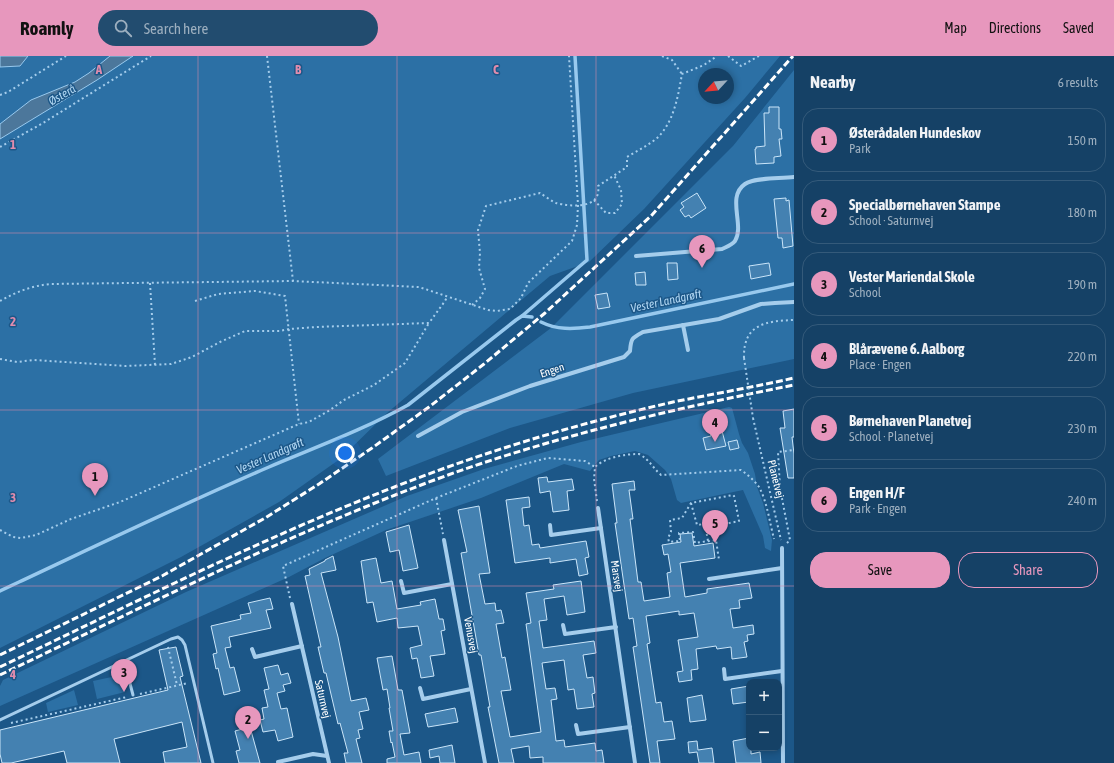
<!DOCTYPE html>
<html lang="en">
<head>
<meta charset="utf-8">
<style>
	:root { --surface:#154166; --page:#224c6f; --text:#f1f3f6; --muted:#9dafbf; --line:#345a7a; --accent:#e797bd }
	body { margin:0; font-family:"Asap Condensed",sans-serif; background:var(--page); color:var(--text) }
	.controls { position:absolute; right:12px; bottom:12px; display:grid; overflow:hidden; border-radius:8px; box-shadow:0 2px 6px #0003 }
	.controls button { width:36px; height:36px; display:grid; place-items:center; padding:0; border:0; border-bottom:1px solid var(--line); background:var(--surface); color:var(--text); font:20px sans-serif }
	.compass { position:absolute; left:698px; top:12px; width:36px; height:36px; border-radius:50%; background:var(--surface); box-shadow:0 2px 6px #0003; rotate:244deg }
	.you { position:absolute; left:345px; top:397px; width:14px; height:14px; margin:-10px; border:3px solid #fff; border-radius:50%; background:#1a73e8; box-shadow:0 0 0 6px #1a73e833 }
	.badge { display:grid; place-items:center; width:26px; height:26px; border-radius:50%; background:var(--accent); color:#111; font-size:13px; font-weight:700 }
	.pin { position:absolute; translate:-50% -33px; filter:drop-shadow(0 1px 2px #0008) }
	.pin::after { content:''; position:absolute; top:21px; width:14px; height:12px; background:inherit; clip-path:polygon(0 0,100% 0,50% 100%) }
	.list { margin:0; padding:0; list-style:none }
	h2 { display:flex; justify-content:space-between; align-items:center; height:52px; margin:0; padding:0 16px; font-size:17px }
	h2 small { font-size:13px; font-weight:400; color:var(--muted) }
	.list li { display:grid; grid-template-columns:26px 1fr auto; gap:12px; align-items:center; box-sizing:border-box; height:64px; margin:0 8px 8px; padding:0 8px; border:1px solid var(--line); border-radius:16px }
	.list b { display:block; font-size:15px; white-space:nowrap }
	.list p { margin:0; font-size:13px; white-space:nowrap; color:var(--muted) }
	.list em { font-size:13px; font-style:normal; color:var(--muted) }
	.actions { display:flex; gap:8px; padding:12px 16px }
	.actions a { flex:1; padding:9px 0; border:1px solid var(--accent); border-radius:16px; text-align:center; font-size:14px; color:var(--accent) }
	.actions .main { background:var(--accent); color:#111 }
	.icon { flex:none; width:22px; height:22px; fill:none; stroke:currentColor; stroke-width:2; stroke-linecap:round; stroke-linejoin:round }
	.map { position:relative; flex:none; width:794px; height:707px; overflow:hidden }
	header { display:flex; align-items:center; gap:24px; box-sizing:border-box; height:56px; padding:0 20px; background:var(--accent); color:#111 }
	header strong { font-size:19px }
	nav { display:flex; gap:22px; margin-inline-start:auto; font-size:14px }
	.search { width:280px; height:36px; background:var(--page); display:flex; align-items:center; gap:10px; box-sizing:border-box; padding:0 14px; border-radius:22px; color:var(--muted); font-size:15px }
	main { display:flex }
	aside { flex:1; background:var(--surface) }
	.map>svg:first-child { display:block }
	.green { fill:#2c70a5; fill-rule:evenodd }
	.water { fill:#4c779b; stroke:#98c9ee }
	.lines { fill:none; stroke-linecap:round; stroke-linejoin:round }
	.stream { stroke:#98c9ee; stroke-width:3.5 }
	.building { fill:#4481b1; stroke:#cae5f9 }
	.path { stroke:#a5cdec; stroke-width:2; stroke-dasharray:2 3; stroke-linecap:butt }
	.service { stroke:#a5cdec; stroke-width:3 }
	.minor { stroke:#a5cdec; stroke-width:4 }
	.rail { stroke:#fff; stroke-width:3; stroke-dasharray:7 3; stroke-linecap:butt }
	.path-bridge { stroke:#a5cdec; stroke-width:2; stroke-dasharray:2 3; stroke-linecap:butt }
	.grid { fill:none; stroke:#e08cad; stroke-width:1; stroke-opacity:0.55 }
	.labels { text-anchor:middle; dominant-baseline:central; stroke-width:3; stroke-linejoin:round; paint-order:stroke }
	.street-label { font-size:11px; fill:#fff; stroke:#1c5788 }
	.water-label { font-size:12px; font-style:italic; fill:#b1d7f3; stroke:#1c5788 }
	.grid-label { font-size:13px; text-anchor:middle; font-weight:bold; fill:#e08cad; stroke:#1c5788; stroke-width:3; stroke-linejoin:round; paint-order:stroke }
</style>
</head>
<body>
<header>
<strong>Roamly</strong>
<div class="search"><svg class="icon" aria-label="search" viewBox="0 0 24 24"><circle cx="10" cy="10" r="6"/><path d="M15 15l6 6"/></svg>Search here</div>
<nav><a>Map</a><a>Directions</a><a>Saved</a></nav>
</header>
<main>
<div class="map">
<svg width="794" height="707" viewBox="0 0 794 707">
	<rect width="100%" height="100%" fill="#1c5788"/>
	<g class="green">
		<path d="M28 0H780L745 42 644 153 589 206 550 220 387 357 340 403 279 446 181 501 0 592V11L20 10ZM704 18H728V42H704Z"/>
		<path d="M794 14V303L633 337 510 372 386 420 378 403 551 272 733 90Z"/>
		<path d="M729 351 732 352 739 378 742 387 748 397 755 418 757 431 763 447 772 484 771 495 765 492 763 480 743 434 681 447 677 444 671 423 665 414 648 399 635 395 611 400 599 404 590 415 564 408 481 442 386 474 325 502 289 521 0 650V630L3 624 186 536 407 440 484 413 581 386Z"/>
		<path d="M121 619 125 636 97 643 93 625Z"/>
		<path d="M74 634 78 649 48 656 46 647Z"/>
	</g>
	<g class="water">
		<path d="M0 0H28L20 10 0 11Z"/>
		<path d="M110 0H133L97 24 0 83V68L31 44 75 26 89 17Z"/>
	</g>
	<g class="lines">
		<g class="stream">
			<path d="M522 260 587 204 575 0"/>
			<path d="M541 266C557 274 573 273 590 271L794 228"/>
			<path d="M0 535 19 526C102 487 185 447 269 411 316 391 363 374 408 349L516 264 522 260 532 261"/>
		</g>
	</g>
	<g class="building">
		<path d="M769 51H779V73H781L782 83H779L781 100 774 101V107L756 108 755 93H756V91L765 90 764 57H769Z"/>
		<path d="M697 137 706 152 691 162 689 159 685 161 680 154 684 151 681 147Z"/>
		<path d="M786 142V145L789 144 793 190 783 192 782 182H778L774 143Z"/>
		<path d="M667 207H677L678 223 668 224Z"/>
		<path d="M769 207 771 219 751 223 749 210Z"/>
		<path d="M645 216 646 229H636L635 217Z"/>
		<path d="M607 237 610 251 598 253 595 239Z"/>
		<path d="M794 353V381H792L794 398V422H788L780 372H785L783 355Z"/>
		<path d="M722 375 726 390 706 394 703 382 711 380 710 377Z"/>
		<path d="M737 384 739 392 730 394 728 386Z"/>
		<path d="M547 421 548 426 572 423 574 434 567 435 569 454 553 456 550 435 540 437 538 422Z"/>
		<path d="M634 425 635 434H629L633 463H630L638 526H641L644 545 670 541 667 517 671 516 668 498 664 499 662 489 681 486 680 478 692 477 694 490 713 487 715 502 680 507 685 541 707 537V533L749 527 752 542 739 544 740 552 730 553 733 572 753 569 754 578 747 579 748 585 744 586 747 601 732 603 731 591 717 593 716 590 696 593 698 613 691 614 692 624 679 626 677 616 683 615 678 584 698 581 694 557 679 559V555L646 560 650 587 647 588 656 647 661 646 664 666 672 665 675 683 657 685 660 707H650L633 591 637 590 633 562 629 563 615 467H617L612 428Z"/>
		<path d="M529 441 530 451 522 452 524 470 529 469 532 489 539 488 540 492 586 485 589 501 585 502 588 518 579 520 576 503 550 507V502L515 507 506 444Z"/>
		<path d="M479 450 490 517 479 518 485 548 495 547 496 555 501 554 504 567 496 568 502 602 505 601 511 634 501 635 510 681 541 676 526 568 531 567 526 537 554 533 553 529 581 525 585 556 567 559 564 540 544 543 547 564 539 565 543 592 594 585 596 597 583 599 587 622 593 621 595 637 592 638 594 651 577 653 574 633 568 634 564 604 542 607 546 633 555 632 557 643 551 644 556 685 564 684 565 691 595 687 596 695 602 694 604 707H543V701L530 702 529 690 511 693 514 707H499L488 651H490L481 599H479L461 497 467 496 458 454Z"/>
		<path d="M409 469 418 512 403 515 399 494 390 496 386 476Z"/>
		<path d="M333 500 336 514 321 517 338 581 351 645 366 642 369 654 359 656 363 673 358 674 360 682 356 683 362 707H346L344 697H348L340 667 338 668 326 617H324L318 591H321L305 520 310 519 309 513 325 505V504Z"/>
		<path d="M376 502 381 527 392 525 397 553 421 549 420 546 435 543 439 563H443L445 574 441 575 445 598 430 600 434 620 421 622 417 602 412 603 410 592 422 589 418 570 398 572 397 562 377 566 373 546 367 547 361 505Z"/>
		<path d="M270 542 273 553 266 554 271 572 229 581 231 591 225 592 230 612 234 611 240 635 224 639 218 612 216 613 213 598 217 597 211 570 241 563 240 559 251 557 248 547Z"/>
		<path d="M176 591 183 620 180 621 201 707H165L163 696 187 691 182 666 114 683 120 707H67L64 695 11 707H2L0 698V674L168 634 159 594Z"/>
		<path d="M392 600 398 634H402L410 677 400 678 404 699 419 696 421 707H387V703L395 701 392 686 391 687 389 675H393L389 652H390L387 633 383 634 377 602Z"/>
		<path d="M278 609 281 619 288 617 291 627 283 629 285 635 277 637 281 653 287 652 293 681 278 685 275 674 263 676 260 664 264 663 262 652 268 651 264 634 269 633 264 612Z"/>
		<path d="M749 630V646L733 648 731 633Z"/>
		<path d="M702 639 706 664 690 666 687 642Z"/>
		<path d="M455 652 458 666 428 671 425 658Z"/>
		<path d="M250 671 260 707H239L236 695 240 694 235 675Z"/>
		<path d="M749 682V692H751V698L760 696 761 707H736L733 685Z"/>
		<path d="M697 685 698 694 712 692 714 707H699L697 696 689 697 688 686Z"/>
		<path d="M452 689 455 707H440L439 700 430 702 429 694Z"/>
	</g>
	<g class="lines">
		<g class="path">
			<path d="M267 0 293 225"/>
			<path d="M662 0 672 4 682 18"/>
			<path d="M728 0 741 10 759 0"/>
			<path d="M0 39 8 36 66 0"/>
			<path d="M0 91 43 67 151 0"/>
			<path d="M594 144 606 157H615L622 148 621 134 614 119"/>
			<path d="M150 227 155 309"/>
			<path d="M0 245C16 236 31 230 50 228L293 225 419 231 488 254 497 255 510 253 521 242 528 227 572 185 577 169 578 149 569 0"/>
			<path d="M195 245 218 238 255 235 285 240 299 368"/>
			<path d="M472 249 480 242 485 233 479 212 480 197 478 174 486 150 540 137C545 140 551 145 556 147 571 151 602 153 598 130L627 111V101C637 95 647 90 656 83 674 67 678 40 682 18L704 9 717 0"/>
			<path d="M744 302C743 268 766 265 794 264"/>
			<path d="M0 303 17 306 34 304 126 310 171 308 192 301 220 286 245 275H280L289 273 316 271 429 267 445 245 447 241"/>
			<path d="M753 362 781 484"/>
			<path d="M436 442 443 478"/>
			<path d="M597 445 594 423 595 411C606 401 625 398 639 398 650 404 652 411 661 419L741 414C748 419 754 424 759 431 767 445 770 468 774 483"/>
			<path d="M691 447 697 469 717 466 725 468 739 465 734 440 733 439 691 447 682 462 670 464 671 476 668 482 669 486 680 485 679 477 693 476 695 487 716 484 719 504"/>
			<path d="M705 468 708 485"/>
			<path d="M0 474 13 481 21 482 36 479 71 463 120 446 299 368 309 366 330 354 344 344 374 329 405 307 429 267"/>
			<path d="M787 487 790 484 780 432 778 396 794 394"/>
			<path d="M290 542 283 510 436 442 517 410 548 402 585 405 595 411"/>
			<path d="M168 591 177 629"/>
			<path d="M140 638 188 627"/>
			<path d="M11 667 127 641"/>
		</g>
		<g class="service">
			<path d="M124 605 133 639"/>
			<path d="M0 664 171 583 178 581 182 584 185 589 213 707"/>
		</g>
		<g class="minor">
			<path d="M636 200 722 193C726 191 732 189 735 185 745 169 726 141 745 128 755 121 781 123 794 121"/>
			<path d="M683 269 688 294"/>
			<path d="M418 380 462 356 530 330 624 301 630 295C631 282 632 282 643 276L719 263 761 248 775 247 794 246"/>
			<path d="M598 452 635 707"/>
			<path d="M550 469 551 479 601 472"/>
			<path d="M444 484 485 707"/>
			<path d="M782 492 783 707"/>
			<path d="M709 523 782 512"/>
			<path d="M401 525 404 537 452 528"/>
			<path d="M292 548 329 707"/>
			<path d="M563 569 565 578 616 571"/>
			<path d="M252 593 255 601 302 590"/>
			<path d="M724 613 725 623 782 615"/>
			<path d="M420 632 423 643 471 633"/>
			<path d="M576 669 578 678 630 671"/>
			<path d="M278 706 313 698 327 700"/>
		</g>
		<g class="rail">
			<path d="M0 599 162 520 265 462 319 428 372 392 429 351 484 308 545 257 651 160 793 0"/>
			<path d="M0 611C165 532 329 448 504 392 560 374 616 359 673 346 713 338 754 331 794 322"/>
			<path d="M0 619C147 549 294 475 448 419 560 379 677 352 794 329"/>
		</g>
		<path class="path-bridge" d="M744 302 753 362"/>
	</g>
	<path class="grid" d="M198 0V707M397 0V707M596 0V707M0 177H794M0 354H794M0 530H794"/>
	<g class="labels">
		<g class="street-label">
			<text transform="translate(552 314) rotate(-18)">Engen</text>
			<text transform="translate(776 423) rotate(76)">Planetvej</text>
			<text transform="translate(617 520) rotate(82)">Marsvej</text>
			<text transform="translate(471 579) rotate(80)">Venusvej</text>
			<text transform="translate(323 643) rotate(77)">Saturnvej</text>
		</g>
		<g class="water-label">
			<text transform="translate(62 39) rotate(-30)">Østerå</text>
			<text transform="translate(666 245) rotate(-12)">Vester Landgrøft</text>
			<text transform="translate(270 400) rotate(-24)">Vester Landgrøft</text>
		</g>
	</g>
	<g class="grid-label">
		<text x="99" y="18">A</text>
		<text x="298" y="18">B</text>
		<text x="496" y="18">C</text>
		<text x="13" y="93">1</text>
		<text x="13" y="270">2</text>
		<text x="13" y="446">3</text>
		<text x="13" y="623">4</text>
	</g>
</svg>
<div class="controls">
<button>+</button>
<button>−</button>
</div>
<svg class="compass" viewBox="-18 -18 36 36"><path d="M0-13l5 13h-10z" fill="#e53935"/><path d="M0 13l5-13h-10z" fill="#9dafbf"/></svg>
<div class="you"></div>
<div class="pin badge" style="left:95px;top:440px">1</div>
<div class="pin badge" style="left:248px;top:683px">2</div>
<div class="pin badge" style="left:124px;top:636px">3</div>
<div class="pin badge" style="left:715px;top:386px">4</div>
<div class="pin badge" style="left:715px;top:487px">5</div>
<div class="pin badge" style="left:702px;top:212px">6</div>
</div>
<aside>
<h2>Nearby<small>6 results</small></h2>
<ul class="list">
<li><span class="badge">1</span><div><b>Østerådalen Hundeskov</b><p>Park</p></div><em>150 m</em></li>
<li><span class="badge">2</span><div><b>Specialbørnehaven Stampe</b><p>School · Saturnvej</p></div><em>180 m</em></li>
<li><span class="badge">3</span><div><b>Vester Mariendal Skole</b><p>School</p></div><em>190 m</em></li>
<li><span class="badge">4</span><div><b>Blårævene 6. Aalborg</b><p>Place · Engen</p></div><em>220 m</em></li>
<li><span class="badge">5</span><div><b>Børnehaven Planetvej</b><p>School · Planetvej</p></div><em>230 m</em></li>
<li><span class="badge">6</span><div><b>Engen H/F</b><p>Park · Engen</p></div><em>240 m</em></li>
</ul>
<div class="actions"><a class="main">Save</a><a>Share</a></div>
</aside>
</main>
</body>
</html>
